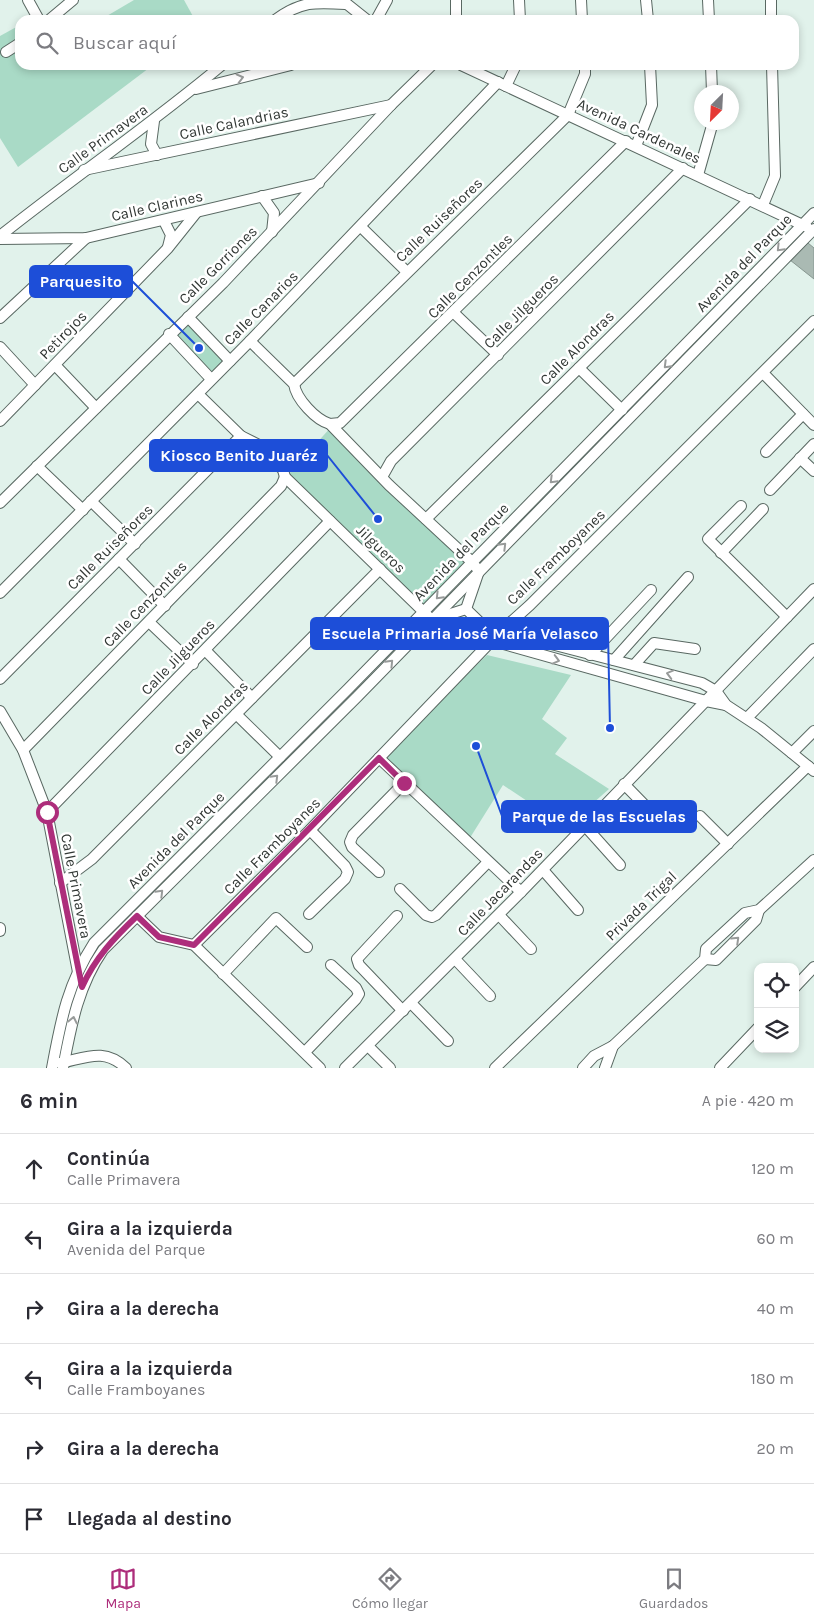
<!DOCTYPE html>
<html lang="es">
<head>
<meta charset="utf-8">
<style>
	:root { --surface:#fff; --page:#f2f2f3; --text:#2b2b33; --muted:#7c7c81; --line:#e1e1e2; --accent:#ad2d7b }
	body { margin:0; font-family:Karla,sans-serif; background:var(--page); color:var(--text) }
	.controls { position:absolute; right:15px; bottom:15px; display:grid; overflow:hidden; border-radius:10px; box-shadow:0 2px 8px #0003 }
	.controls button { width:45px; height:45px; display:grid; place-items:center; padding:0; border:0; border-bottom:1px solid var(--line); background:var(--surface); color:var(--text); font:25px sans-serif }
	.compass { position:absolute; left:694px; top:85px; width:45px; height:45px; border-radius:50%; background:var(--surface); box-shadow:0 2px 8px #0003; rotate:204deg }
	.stop { position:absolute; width:15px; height:15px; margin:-11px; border:4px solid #ad2d7b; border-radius:50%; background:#fff }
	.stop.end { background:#ad2d7b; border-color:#fff; box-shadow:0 1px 5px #0008 }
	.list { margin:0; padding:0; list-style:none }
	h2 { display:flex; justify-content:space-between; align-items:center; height:65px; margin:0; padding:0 20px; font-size:21px }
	h2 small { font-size:16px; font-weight:400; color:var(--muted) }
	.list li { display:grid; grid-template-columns:32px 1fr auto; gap:15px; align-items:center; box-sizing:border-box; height:70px; padding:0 20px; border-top:1px solid var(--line) }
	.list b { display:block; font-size:19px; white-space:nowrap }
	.list p { margin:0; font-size:16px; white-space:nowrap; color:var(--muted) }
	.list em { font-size:16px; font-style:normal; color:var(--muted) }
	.icon { flex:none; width:28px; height:28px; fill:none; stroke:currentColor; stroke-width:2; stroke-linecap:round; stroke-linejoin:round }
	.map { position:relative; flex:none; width:814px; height:1068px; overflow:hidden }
	.search { position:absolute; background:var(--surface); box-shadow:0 2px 8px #0003; left:15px; right:15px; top:15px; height:55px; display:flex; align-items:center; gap:12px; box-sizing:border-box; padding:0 18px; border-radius:15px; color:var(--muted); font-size:19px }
	.sheet { height:485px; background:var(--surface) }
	nav { display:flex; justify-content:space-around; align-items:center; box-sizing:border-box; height:70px; border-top:1px solid var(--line); background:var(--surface); font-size:14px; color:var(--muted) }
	nav a { display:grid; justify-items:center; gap:2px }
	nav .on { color:var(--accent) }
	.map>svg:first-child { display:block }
	.green { fill:#a9dac6 }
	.building { fill:#aabab3; stroke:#879790 }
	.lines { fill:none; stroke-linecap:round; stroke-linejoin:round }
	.minor-casing { stroke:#596862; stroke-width:12 }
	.minor { stroke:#fff; stroke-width:10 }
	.oneway { stroke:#989b9a }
	.route { stroke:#ad2d7b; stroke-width:6 }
	.labels { text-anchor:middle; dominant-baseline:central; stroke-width:5; stroke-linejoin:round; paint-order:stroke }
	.street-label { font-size:15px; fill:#313734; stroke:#fff }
	.leader { fill:none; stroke:#1d4ed8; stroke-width:2 }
	.callout-dot { fill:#1d4ed8; stroke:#fff; stroke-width:2 }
	.callout { fill:#1d4ed8; stroke:#1d4ed8; stroke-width:2 }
	.callout-label { font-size:16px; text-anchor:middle; font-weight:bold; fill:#fff }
</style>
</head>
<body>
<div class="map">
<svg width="814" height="1068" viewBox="0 0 814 1068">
	<rect width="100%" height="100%" fill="#e1f2eb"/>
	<g class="green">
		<path d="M134 0H184L195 20H100Z"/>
		<path d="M20 25V65H153L18 167 0 138V36Z"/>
		<path d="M188 317 230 361 211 379 169 334Z"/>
		<path d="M332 426 471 562 424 612 287 476Z"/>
		<path d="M487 655 571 675 542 719 567 738 555 754 609 789 566 827 503 785 468 841 379 758Z"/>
	</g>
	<path class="building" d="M808 243 814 248V279L790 260Z"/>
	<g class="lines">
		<defs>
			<g id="minor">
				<path d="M28 0 39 20"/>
				<path d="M342 0 367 20"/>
				<path d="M456 0V20"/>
				<path d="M519 0 520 20"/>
				<path d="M581 0 582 20"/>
				<path d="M646 0 648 20"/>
				<path d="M708 0 709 20"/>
				<path d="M771 0V20"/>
				<path d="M49 20 73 0"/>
				<path d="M275 20C301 1 315 2 346 4"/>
				<path d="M376 20 387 0"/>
				<path d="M6 52 20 43"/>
				<path d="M461 65 807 227"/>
				<path d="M711 65 712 92"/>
				<path d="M506 86 516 65"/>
				<path d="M196 89 291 65"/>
				<path d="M154 121 151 144 157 155"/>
				<path d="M636 146 652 105 650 65"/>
				<path d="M84 170 391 105"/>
				<path d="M698 175 713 122"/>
				<path d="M262 196 274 213 272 232"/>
				<path d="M763 205 775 176 772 65"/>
				<path d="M164 221 171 235 168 247"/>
				<path d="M361 227 407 272"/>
				<path d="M0 236C73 178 150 125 222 65"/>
				<path d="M0 239 86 238 319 183"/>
				<path d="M454 313 498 355"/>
				<path d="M188 317 230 361"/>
				<path d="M0 318 86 238"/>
				<path d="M169 334 211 379"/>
				<path d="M250 341 294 384C296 399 316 420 330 424L389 485 472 562 479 571 466 609"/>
				<path d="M0 347 35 385"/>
				<path d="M55 365 96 408"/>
				<path d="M579 368 622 410"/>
				<path d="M763 373 814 425"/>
				<path d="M294 384 568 115 585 74V65"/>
				<path d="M198 394 241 436 263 447 283 470 285 477 432 620 466 609"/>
				<path d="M0 421 168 248 196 213"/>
				<path d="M330 424 340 423 626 141"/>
				<path d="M766 452 803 414"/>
				<path d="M800 458 814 471"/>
				<path d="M37 466 83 510"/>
				<path d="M382 477 391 461 683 168"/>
				<path d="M770 490 814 444"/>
				<path d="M91 501 135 544"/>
				<path d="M0 503 223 283 391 105 432 65"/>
				<path d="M741 506 708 539 787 617"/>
				<path d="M426 519 750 199"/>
				<path d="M721 553 763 509"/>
				<path d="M119 559 165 606"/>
				<path d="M0 593 250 341 498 82"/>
				<path d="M466 609 492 634 493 641 706 701 726 705"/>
				<path d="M149 622 193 664"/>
				<path d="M495 633 501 631 702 683 716 691 726 705 761 728 814 771"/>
				<path d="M206 651 252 698"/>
				<path d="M590 655 651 590"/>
				<path d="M614 660 688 577"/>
				<path d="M634 665 654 643 695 649"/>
				<path d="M0 679 241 436"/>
				<path d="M0 711 23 750 47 812 78 972"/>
				<path d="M236 714 280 757"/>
				<path d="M747 718 814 649"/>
				<path d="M23 750 281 486 285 477"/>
				<path d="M792 753 814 731"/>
				<path d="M379 758 521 892"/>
				<path d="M624 784 662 823"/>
				<path d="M47 812 330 521"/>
				<path d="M700 816 728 844"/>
				<path d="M585 826 620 865"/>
				<path d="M543 870 578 910"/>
				<path d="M379 872 352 847 350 842 353 835 404 783"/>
				<path d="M60 883 92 859 380 569"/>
				<path d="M400 889 426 915 432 917 436 915 488 862"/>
				<path d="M309 914 345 879 348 872 345 866 310 830"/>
				<path d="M499 915 531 949"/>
				<path d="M137 916 159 937 194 945 320 1068"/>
				<path d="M397 916 357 959 359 965 403 1011"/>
				<path d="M0 928V931"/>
				<path d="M194 945 310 830 501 631 530 605 814 321"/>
				<path d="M455 959 490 996"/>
				<path d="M705 959 716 960 756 920 759 910"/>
				<path d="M223 974 276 918 307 947"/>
				<path d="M795 987 814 967"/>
				<path d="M411 1003 448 1041"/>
				<path d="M368 1046 390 1068"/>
				<path d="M305 1052 356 999 359 994 356 988 331 965"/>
				<path d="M60 1063C86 1058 104 1047 126 1068"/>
				<path d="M52 1068C61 1020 67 985 94 943L348 689 814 213"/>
				<path d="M63 1068C71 1026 78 986 103 950L357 697 814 229"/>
				<path d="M345 1068 521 892 814 589"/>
				<path d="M495 1068 808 766"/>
				<path d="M583 1068 594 1056 613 1046 705 959 706 949 745 913 759 910 814 860"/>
				<path d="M605 1068 613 1046"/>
				<path d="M720 1068 758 1028"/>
			</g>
		</defs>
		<use href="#minor" class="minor-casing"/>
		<use href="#minor" class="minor"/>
	</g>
	<defs><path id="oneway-chevron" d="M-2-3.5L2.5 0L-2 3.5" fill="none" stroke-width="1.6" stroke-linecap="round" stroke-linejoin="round" transform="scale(1.25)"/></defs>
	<g class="oneway">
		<use href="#oneway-chevron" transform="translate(240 78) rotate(-14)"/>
		<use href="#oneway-chevron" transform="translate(780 248) rotate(134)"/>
		<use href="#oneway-chevron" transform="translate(667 365) rotate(135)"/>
		<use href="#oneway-chevron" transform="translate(553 480) rotate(135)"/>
		<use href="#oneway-chevron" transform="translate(503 546) rotate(-45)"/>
		<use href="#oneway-chevron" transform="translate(439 596) rotate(134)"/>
		<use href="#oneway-chevron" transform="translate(556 660) rotate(15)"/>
		<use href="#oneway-chevron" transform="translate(390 663) rotate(-46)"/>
		<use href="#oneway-chevron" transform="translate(670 674) rotate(-165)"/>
		<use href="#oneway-chevron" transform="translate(275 778) rotate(-45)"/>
		<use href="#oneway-chevron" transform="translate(160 893) rotate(-45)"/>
		<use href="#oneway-chevron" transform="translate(736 940) rotate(-44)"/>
		<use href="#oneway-chevron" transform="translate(73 1020) rotate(-78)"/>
	</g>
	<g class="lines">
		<path class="route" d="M47 812 82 987C95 958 114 938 137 916L159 937 194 945 379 758 404 783"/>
	</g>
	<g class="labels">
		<g class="street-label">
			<text transform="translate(234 123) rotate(-12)">Calle Calandrias</text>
			<text transform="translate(639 131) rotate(25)">Avenida Cardenales</text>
			<text transform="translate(103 139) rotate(-36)">Calle Primavera</text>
			<text transform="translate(157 206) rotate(-13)">Calle Clarines</text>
			<text transform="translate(439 220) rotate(-44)">Calle Ruiseñores</text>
			<text transform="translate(744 263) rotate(-46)">Avenida del Parque</text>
			<text transform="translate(218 265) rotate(-45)">Calle Gorriones</text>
			<text transform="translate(470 276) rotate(-45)">Calle Cenzontles</text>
			<text transform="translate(261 308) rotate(-45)">Calle Canarios</text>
			<text transform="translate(521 311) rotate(-45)">Calle Jilgueros</text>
			<text transform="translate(63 335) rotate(-46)">Petirojos</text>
			<text transform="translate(577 348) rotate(-45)">Calle Alondras</text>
			<text transform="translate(110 547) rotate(-45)">Calle Ruiseñores</text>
			<text transform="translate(381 549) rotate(44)">Jilgueros</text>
			<text transform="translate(461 552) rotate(-46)">Avenida del Parque</text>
			<text transform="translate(556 557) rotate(-44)">Calle Framboyanes</text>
			<text transform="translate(145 604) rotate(-46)">Calle Cenzontles</text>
			<text transform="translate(178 657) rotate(-46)">Calle Jilgueros</text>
			<text transform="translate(211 718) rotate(-45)">Calle Alondras</text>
			<text transform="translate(176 840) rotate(-45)">Avenida del Parque</text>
			<text transform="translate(272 846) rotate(-45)">Calle Framboyanes</text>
			<text transform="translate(76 886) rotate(79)">Calle Primavera</text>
			<text transform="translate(500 892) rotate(-46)">Calle Jacarandas</text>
			<text transform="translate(641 906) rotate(-44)">Privada Trigal</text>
		</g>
	</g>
	<path class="leader" d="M199 348L132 281M378 519L327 455M610 728L608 633M476 746L502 816"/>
	<g class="callout-dot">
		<circle cx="199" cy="348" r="5"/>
		<circle cx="378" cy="519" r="5"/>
		<circle cx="610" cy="728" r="5"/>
		<circle cx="476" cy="746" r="5"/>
	</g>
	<g class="callout">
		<rect x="30" y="266" width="102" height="31" rx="5"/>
		<rect x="150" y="440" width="177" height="31" rx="5"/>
		<rect x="311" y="618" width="297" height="31" rx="5"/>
		<rect x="502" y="801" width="194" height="31" rx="5"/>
	</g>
	<g class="callout-label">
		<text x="81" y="287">Parquesito</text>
		<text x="239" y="461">Kiosco Benito Juaréz</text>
		<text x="460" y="639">Escuela Primaria José María Velasco</text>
		<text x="599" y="822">Parque de las Escuelas</text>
	</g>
</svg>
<div class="controls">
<button><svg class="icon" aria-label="locate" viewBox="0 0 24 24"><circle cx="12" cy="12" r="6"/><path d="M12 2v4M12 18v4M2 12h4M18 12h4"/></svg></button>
<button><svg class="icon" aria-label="layers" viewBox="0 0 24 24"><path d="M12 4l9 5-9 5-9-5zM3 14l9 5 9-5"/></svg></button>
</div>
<svg class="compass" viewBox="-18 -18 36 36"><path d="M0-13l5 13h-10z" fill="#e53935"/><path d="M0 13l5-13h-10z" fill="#7c7c81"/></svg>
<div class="stop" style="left:47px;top:812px"></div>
<div class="stop end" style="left:404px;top:783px"></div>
<div class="search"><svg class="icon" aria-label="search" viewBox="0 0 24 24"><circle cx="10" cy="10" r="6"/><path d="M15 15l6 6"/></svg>Buscar aquí</div>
</div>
<section class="sheet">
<h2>6 min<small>A pie · 420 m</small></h2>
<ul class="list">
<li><svg class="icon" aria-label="ahead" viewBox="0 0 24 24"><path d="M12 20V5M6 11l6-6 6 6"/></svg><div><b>Continúa</b><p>Calle Primavera</p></div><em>120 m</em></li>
<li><svg class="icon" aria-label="left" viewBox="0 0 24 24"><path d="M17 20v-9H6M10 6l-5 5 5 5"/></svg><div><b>Gira a la izquierda</b><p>Avenida del Parque</p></div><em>60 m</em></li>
<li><svg class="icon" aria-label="right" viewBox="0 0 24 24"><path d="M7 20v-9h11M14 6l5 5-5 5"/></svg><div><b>Gira a la derecha</b></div><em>40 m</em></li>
<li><svg class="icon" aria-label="left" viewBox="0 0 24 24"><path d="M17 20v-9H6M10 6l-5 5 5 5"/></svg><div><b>Gira a la izquierda</b><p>Calle Framboyanes</p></div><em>180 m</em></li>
<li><svg class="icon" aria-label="right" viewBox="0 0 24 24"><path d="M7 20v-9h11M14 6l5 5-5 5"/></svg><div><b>Gira a la derecha</b></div><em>20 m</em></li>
<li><svg class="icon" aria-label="arrive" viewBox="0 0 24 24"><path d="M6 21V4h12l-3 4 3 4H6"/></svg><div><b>Llegada al destino</b></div></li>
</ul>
</section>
<nav>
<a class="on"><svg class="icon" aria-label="map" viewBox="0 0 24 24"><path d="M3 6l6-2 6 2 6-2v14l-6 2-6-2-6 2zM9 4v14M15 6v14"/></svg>Mapa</a>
<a><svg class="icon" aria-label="directions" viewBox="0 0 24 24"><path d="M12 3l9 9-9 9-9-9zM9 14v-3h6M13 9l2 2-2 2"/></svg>Cómo llegar</a>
<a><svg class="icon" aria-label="saved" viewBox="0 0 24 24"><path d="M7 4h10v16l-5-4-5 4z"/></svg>Guardados</a>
</nav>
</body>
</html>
